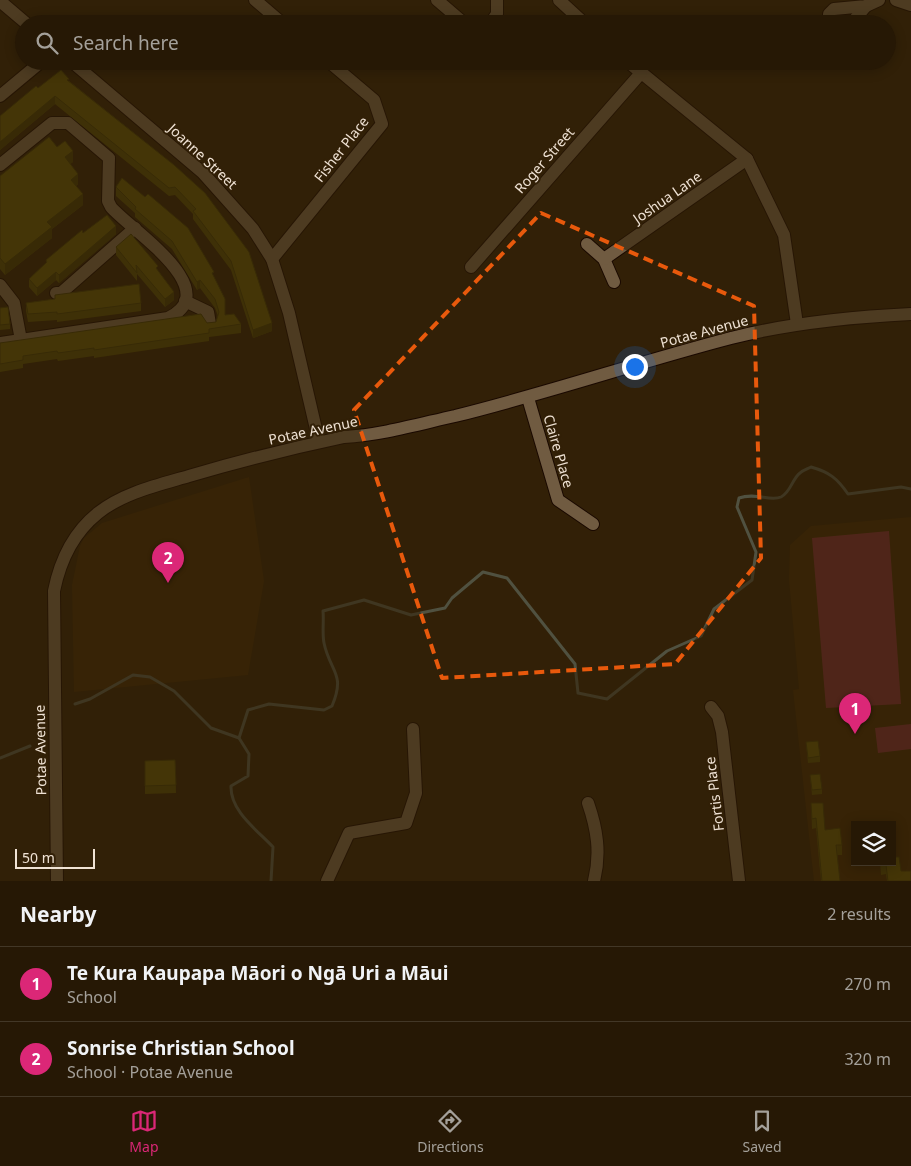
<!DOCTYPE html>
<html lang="en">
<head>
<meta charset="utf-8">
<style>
	:root { --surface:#261805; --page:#2e210f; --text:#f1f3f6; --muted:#a4a09a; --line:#423727; --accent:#db2777 }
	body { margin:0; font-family:"Noto Sans",sans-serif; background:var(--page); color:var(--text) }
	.controls { position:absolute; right:15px; bottom:15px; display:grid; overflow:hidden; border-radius:0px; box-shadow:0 2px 12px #0003 }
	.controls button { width:45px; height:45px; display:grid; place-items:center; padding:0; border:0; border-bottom:1px solid var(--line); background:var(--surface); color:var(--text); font:25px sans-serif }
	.scale { position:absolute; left:15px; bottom:12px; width:80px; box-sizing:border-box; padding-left:5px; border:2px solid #efe2d4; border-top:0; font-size:14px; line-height:18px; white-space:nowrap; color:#efe2d4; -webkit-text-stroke:4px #322007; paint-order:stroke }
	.you { position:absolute; left:634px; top:366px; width:18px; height:18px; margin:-12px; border:4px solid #fff; border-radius:50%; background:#1a73e8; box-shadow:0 0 0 8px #1a73e833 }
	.badge { display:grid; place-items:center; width:32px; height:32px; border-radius:50%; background:var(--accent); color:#fff; font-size:16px; font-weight:700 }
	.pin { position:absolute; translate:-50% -41px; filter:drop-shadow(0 1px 2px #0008) }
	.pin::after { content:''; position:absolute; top:26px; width:18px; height:15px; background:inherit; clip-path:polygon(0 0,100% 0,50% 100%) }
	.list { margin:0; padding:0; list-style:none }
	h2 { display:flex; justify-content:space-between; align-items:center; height:65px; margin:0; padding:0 20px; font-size:21px }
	h2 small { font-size:16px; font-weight:400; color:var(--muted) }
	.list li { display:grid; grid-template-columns:32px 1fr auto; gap:15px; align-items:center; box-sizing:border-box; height:75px; padding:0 20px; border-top:1px solid var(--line) }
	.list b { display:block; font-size:19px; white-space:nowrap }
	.list p { margin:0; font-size:16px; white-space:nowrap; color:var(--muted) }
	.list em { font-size:16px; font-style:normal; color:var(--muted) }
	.icon { flex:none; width:28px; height:28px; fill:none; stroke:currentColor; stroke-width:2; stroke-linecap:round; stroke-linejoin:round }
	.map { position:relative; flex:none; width:911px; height:881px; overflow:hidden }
	.search { position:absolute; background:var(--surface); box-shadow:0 2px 12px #0003; left:15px; right:15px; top:15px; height:55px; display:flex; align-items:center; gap:12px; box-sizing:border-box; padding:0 18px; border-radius:28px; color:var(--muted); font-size:19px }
	.sheet { height:215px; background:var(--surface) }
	nav { display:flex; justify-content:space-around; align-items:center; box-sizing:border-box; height:70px; border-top:1px solid var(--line); background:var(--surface); font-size:14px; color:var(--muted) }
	nav a { display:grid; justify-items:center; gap:2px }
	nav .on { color:var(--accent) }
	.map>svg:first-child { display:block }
	.built { fill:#3e2706; fill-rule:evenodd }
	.green { fill:#742c30 }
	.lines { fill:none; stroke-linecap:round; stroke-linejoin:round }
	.stream { stroke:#505140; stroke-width:3 }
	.minor-casing { stroke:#1a0900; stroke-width:14 }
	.minor { stroke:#705b41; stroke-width:12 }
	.wall { fill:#4f4407 }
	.shaded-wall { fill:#403706 }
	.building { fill:#5c4f08; stroke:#403706 }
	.marked { fill:none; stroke:#e8590c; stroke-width:4; stroke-dasharray:10 6; stroke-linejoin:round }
	.labels { text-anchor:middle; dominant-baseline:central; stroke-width:4; stroke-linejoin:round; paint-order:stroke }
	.street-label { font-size:14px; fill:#efe2d4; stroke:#322007 }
</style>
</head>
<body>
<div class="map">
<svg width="911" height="881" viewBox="0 0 911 881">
	<rect width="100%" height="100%" fill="#322007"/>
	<g class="built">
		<path d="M249 477 264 581 248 675 74 692 72 585 80 546 84 538 102 523Z"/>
		<path d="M911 517V881H814L793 690 799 689 789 580 790 545 811 526ZM855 825H892V862H855Z"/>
	</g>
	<g class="green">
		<path d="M889 531 901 704 826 708 812 538Z"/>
		<path d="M911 724V749L878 753 875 728Z"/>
	</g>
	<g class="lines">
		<g class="stream">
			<path d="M75 704 90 699 133 675 150 677 174 691 211 728 239 738"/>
			<path d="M0 758 30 746"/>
			<path d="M271 881 273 847C257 830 230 811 231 786L248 776 249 754 239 738 248 710 269 704 324 710 332 706C346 673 330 672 324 643 322 633 324 621 323 611L364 600 411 615 445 608 452 598 483 572 507 578 575 664 578 693 607 699 667 651 701 636 714 609 752 580 756 552 737 507 739 498C756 492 770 502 781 497 791 492 792 479 800 473 803 470 807 469 811 467 829 472 837 478 848 494L901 487 911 489"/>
		</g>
		<defs>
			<g id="minor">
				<path d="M255 0 283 24"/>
				<path d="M437 0 465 24"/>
				<path d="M559 0 585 24"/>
				<path d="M896 0 911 5"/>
				<path d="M0 1 27 24"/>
				<path d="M490 24 497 14V0"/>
				<path d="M829 24V14L834 9 866 6 879 0"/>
				<path d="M851 24 866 6"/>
				<path d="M71 61 203 173 253 229 272 259 289 313 319 442"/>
				<path d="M627 61 747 159 784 235 797 324"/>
				<path d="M0 96 42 61"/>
				<path d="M0 165 52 123H68L109 158 108 201 111 207C128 228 227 290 168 318L0 343"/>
				<path d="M587 244 604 259 614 282"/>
				<path d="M272 259 382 124 374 100 328 61"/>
				<path d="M604 259 747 159"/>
				<path d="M471 267 641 73"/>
				<path d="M0 285 14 303 21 340"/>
				<path d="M56 293H61L135 228"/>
				<path d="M185 301 208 312 210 324"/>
				<path d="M528 398 558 500 593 524"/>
				<path d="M711 707 718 716 722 732 739 881"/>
				<path d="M588 803C597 829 601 853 594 881"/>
				<path d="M57 881 54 591C60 561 73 533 98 513 123 493 158 485 189 476 240 461 292 448 344 437 381 435 419 424 455 416 548 393 639 362 731 338 790 323 850 317 911 314"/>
				<path d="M327 881 349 833 406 823 416 793 413 729"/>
			</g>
		</defs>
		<use href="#minor" class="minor-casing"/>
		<use href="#minor" class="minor"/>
	</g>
	<g class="wall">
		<path d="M69 81 174 165 272 331 253 338 231 270 193 219V214L175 195 169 196 55 104 0 150V116L38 88Z"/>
		<path d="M57 147 73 162 70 164 78 184 76 186 83 205 52 229V238L5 275 0 269V176Z"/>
		<path d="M116 187 214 277 225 315 241 324V333L209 337V341L94 358V356L58 361 57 359 23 364V368L0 372V343L216 322 218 316 215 308 200 288 197 290 172 249 135 217V213L116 196Z"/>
		<path d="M83 233 116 234 59 283 56 280 37 296 29 287V279L46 263V260Z"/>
		<path d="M116 247 158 271 174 300 165 307 137 274V281L116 255Z"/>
		<path d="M55 295 141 303V311L57 322V320L28 322 26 311V303L55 299Z"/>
		<path d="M0 308 10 324V329L0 330Z"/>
		<path d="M806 742 820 756V762L808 763Z"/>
		<path d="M175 760 176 793 145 794V761Z"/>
		<path d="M810 775 822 789V794L812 795Z"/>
		<path d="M811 803 825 830 842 845V855H837L840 881H821L816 828 812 829Z"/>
		<path d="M894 857 901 871 911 881H887L886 874 881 875 880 862H892Z"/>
	</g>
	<g class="shaded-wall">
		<path d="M55 96V104L0 150V142Z"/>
		<path d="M73 151V162L65 168V157Z"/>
		<path d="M78 174V184L71 190V180Z"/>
		<path d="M83 194V205L52 229V238L5 275V264L47 222Z"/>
		<path d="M116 226V234L59 283V275Z"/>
		<path d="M56 272V280L37 296V288Z"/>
		<path d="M200 280V288L197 290V282Z"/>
		<path d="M174 292V300L165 307V299Z"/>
		<path d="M272 323V331L253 338V330Z"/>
	</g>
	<g class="building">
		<path d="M61 70 69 79 67 80 174 165 205 193 249 252 272 323 253 330 231 261 193 211 196 209 175 187 169 188 55 96 0 142V116L36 86 38 88Z"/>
		<path d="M49 137 57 147 65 141 73 151 65 157 78 174 71 180 83 194 47 222 52 227 5 264 0 258V176Z"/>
		<path d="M122 178 145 197 148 194 188 228 214 272 212 273 225 299V315L234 314 241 324 209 329V333L94 350V348L58 353 57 351 23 356V360L0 364V343L201 314 207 323 216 322 219 312 215 299 200 280 197 282 172 241 135 209 136 207 116 187Z"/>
		<path d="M107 215 116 226 59 275 56 272 37 288 29 279 47 262 46 260 82 230 83 233Z"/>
		<path d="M131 234 158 266 156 268 174 292 165 299 136 265 137 273 116 247Z"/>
		<path d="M139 284 141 303 57 314V312L28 314 26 303 55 299V295Z"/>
		<path d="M8 307 10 324 0 325V308Z"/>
		<path d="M818 741 820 756 808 758 806 742Z"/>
		<path d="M175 760 176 785 145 786V761Z"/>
		<path d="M820 774 822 789 812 790 810 775Z"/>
		<path d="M811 803H823L825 830 840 828 842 845H836L840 881H822L816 818 812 819Z"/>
		<path d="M892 844 894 857H899L901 871H911V881H888L886 865H881V862H892Z"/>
	</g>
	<path d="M0 0H911V881H0ZM541 213 754 306 761 558 675 664 442 678 354 410Z" fill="#322007" fill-opacity=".55" fill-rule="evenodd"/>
	<path class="marked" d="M541 213 754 306 761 558 675 664 442 678 354 410Z"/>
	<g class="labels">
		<g class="street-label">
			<text transform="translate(341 149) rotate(-52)">Fisher Place</text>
			<text transform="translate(203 156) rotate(43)">Joanne Street</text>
			<text transform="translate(544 160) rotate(-49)">Roger Street</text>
			<text transform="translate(667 197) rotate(-35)">Joshua Lane</text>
			<text transform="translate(704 331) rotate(-15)">Potae Avenue</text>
			<text transform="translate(313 430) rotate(-12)">Potae Avenue</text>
			<text transform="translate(559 451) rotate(74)">Claire Place</text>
			<text transform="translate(40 750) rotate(-91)">Potae Avenue</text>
			<text transform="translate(714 794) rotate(-97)">Fortis Place</text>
		</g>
	</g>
</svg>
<div class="controls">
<button><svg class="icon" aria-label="layers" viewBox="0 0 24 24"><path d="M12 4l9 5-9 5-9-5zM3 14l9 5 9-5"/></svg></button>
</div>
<div class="scale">50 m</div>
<div class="you"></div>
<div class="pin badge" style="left:855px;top:734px">1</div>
<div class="pin badge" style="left:168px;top:583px">2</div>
<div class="search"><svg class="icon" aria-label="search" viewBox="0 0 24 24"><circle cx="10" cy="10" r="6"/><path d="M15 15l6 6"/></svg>Search here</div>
</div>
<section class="sheet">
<h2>Nearby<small>2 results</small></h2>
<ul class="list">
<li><span class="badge">1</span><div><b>Te Kura Kaupapa Māori o Ngā Uri a Māui</b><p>School</p></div><em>270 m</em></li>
<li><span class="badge">2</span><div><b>Sonrise Christian School</b><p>School · Potae Avenue</p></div><em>320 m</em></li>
</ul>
</section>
<nav>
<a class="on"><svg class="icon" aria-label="map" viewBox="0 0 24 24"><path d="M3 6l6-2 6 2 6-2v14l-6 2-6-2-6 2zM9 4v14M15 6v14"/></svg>Map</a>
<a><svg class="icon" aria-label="directions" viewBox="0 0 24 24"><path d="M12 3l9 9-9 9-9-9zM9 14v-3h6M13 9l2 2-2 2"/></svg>Directions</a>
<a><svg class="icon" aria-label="saved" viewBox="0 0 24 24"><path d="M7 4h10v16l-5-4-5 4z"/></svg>Saved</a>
</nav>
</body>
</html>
